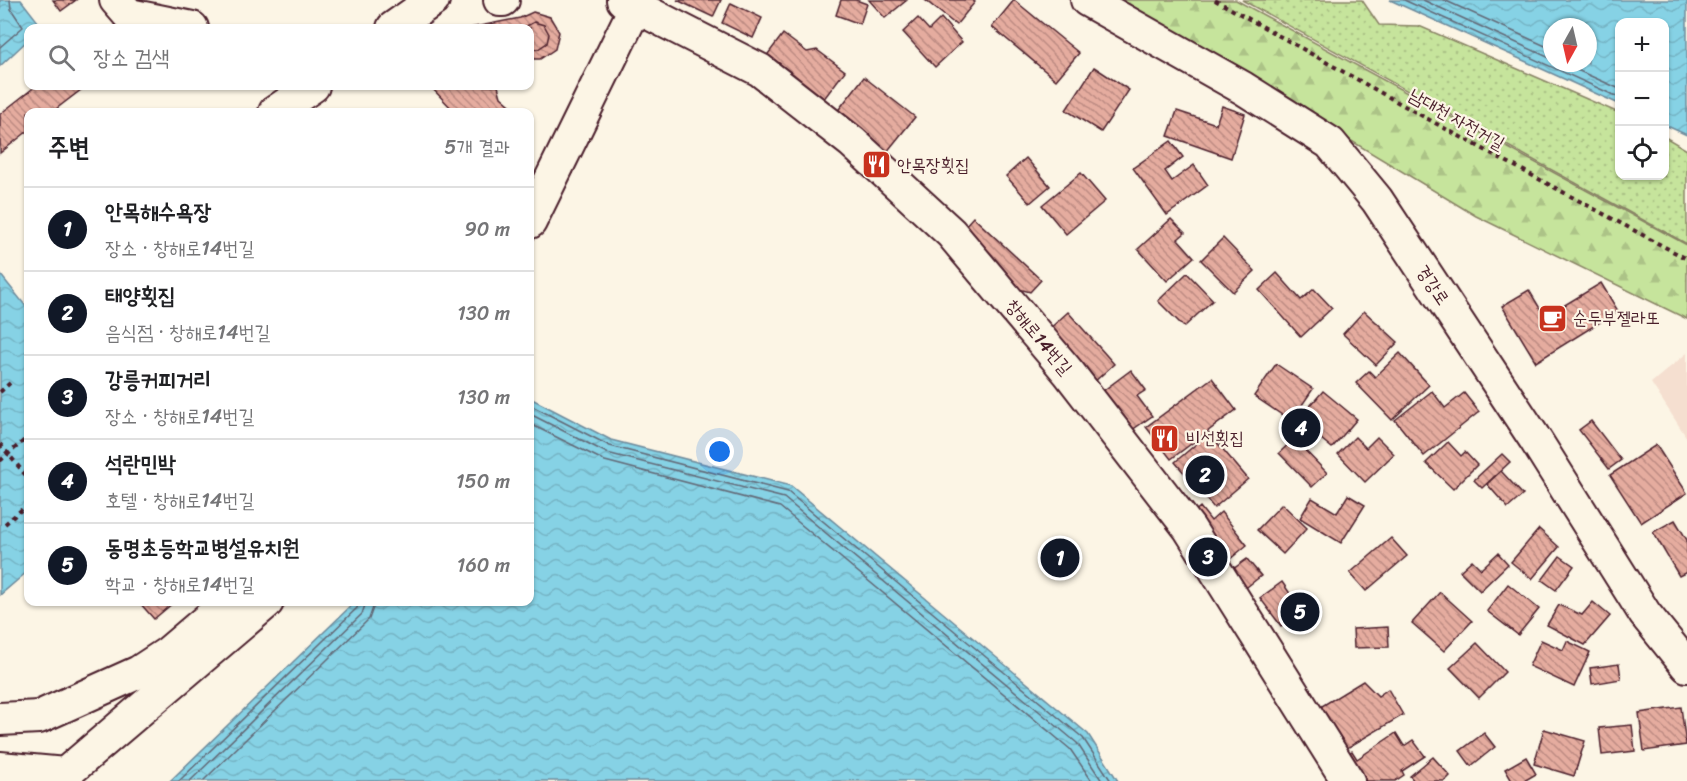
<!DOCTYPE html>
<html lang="ko">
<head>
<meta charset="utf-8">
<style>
	:root { --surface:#fff; --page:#f2f2f2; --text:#202124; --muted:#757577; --line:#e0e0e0; --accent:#111827 }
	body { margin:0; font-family:Sriracha,"Poor Story",sans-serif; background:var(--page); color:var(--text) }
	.controls { position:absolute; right:18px; top:18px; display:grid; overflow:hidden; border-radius:12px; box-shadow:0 2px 4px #0004 }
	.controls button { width:54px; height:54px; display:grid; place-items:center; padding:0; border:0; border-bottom:2px solid var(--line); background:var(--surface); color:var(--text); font:30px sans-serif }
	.compass { position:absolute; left:1543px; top:18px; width:54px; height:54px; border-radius:50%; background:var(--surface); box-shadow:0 2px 4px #0004; rotate:188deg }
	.you { position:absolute; left:720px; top:452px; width:21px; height:21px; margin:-15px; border:4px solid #fff; border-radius:50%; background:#1a73e8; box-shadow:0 0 0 9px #1a73e833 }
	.badge { display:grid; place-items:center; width:39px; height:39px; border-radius:50%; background:var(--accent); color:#fff; font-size:20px; font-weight:700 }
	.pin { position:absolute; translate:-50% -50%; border:3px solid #fff; box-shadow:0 2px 6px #0006 }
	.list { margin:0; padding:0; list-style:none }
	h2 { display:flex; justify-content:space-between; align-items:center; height:78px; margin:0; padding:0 24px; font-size:26px }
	h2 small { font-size:20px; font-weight:400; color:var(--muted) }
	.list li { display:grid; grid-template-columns:39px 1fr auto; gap:18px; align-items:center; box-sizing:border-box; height:84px; padding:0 24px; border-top:2px solid var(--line) }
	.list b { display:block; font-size:22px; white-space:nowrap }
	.list p { margin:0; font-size:20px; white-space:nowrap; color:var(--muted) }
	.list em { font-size:20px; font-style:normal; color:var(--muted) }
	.icon { flex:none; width:33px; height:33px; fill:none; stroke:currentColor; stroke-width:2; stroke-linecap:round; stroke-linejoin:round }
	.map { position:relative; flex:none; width:1687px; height:781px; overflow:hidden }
	.search { position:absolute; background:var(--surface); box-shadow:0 2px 4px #0004; left:24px; top:24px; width:510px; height:66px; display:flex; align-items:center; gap:15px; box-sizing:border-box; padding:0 21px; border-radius:12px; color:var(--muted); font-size:22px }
	.panel { position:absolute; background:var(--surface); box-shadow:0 2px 4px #0004; left:24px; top:108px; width:510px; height:498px; border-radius:12px }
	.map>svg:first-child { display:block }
	.built { fill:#f5dfd0 }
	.green { fill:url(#green-dots); stroke:#888264; stroke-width:1.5 }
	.forest { fill:url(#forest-firs); stroke:#888264; stroke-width:1.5 }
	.water { fill:url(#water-waves); stroke:#6e8a9b; stroke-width:1.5; fill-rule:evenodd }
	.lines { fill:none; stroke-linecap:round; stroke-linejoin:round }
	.shore { stroke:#626775; stroke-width:1.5 }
	.building { fill:url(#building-back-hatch); stroke:#4a1f2b; stroke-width:1.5 }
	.minor-casing { stroke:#4a1f2b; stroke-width:36 }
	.path { stroke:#4a1f2b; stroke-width:4; stroke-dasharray:4.5 4.5; stroke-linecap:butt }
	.minor { stroke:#fcf5e5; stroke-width:32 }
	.labels { text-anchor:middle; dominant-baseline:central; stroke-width:4.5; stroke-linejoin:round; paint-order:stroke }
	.street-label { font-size:18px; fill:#4a1f2b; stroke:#fcf5e5 }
	.poi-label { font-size:18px; fill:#4a1f2b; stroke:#fcf5e5; text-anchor:start }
</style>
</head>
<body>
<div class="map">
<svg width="1687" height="781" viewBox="0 0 1687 781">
	<defs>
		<pattern id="green-dots" width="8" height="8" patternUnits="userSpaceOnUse" patternTransform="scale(1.5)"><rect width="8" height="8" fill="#c6e49c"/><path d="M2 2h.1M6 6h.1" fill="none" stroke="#acc387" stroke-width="1.8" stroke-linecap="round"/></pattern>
		<pattern id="forest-firs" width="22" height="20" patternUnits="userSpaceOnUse" patternTransform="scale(1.5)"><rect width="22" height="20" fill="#c6e49c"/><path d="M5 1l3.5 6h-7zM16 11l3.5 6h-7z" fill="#acc387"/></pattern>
		<pattern id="water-waves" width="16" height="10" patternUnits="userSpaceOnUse" patternTransform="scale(1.5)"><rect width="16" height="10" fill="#86d2e5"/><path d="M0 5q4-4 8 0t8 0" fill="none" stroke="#75b4c5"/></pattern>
		<pattern id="building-back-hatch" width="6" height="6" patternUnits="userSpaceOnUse" patternTransform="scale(1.5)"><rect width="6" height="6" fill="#e5ac9f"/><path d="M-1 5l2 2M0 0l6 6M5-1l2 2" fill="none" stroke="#bc8b82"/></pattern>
	</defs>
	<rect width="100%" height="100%" fill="#fcf5e5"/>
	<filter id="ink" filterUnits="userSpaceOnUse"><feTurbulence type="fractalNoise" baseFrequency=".0167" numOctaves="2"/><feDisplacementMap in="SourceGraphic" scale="12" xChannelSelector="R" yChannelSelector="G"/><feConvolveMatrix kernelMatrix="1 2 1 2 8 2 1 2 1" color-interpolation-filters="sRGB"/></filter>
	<g filter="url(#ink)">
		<path class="built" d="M1687 353V438L1651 383Z"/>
		<path class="green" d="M1242 0H1362L1379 25 1419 26 1619 113 1620 176H1664L1665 137 1687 150V244Z"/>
		<path class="forest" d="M1107 0H1236L1687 245V319L1476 216 1224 64Z"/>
		<g class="water">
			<path d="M0 0H21L42 27 28 28V40L0 66Z"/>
			<path d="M1390 0H1687V135L1665 125 1664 22H1620L1619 104ZM1552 27H1588V63H1552Z"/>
			<path d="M0 274 28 309V571L0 595Z"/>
			<path d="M530 398 611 440 791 486 1088 734 1118 781H170L355 602H530Z"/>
		</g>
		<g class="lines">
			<g class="shore">
				<path d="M1404 0 1620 98"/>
				<path d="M1423 0 1552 59"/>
				<path d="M1444 0 1552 49"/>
				<path d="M0 47 23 27 11 9 10 0"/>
				<path d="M1561 63 1620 89"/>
				<path d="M530 405 610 446 788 492 1083 738 1111 781"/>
				<path d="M530 414 607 453 784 498 1077 743 1102 781"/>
				<path d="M530 424 605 461 780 507 1070 749 1092 781"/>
				<path d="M179 781 357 608 359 602"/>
				<path d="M190 781 362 614 366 602"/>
				<path d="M203 781 369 619 375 602"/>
			</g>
		</g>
		<g class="building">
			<path d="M53 0H76L61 11Z"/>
			<path d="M677 0H721L713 17Z"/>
			<path d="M841 0H856L867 4 860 24 836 15Z"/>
			<path d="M869 0H907L885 18Z"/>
			<path d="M925 0H972L975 2 956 25Z"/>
			<path d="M1014 0 1079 53 1056 80 992 27Z"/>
			<path d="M731 3 762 18 753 38 722 23Z"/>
			<path d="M533 12 550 17 559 32 555 49 540 59H530V28H470L520 18Z"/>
			<path d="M918 18 929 30 941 18 962 42 935 67 903 32Z"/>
			<path d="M534 22 544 25 549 34 547 43 538 49 530 48V28H523Z"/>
			<path d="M783 34 807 52 817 50 845 71 823 100 765 58Z"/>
			<path d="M1094 67 1129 90 1101 132 1066 110Z"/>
			<path d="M864 77 915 117 886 153 836 113Z"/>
			<path d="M36 86H86L52 112H28V131L0 153V114Z"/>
			<path d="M430 86H498L501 97 518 112H455Z"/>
			<path d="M1222 106 1245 114 1231 158 1168 136 1177 111 1216 124Z"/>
			<path d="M1171 141 1183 157 1165 171 1172 181 1194 165 1208 185 1167 215 1133 168Z"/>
			<path d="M1026 158 1050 186 1030 203 1006 176Z"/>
			<path d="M1081 173 1105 201 1066 234 1042 205Z"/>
			<path d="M973 217 1041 280 1030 292 1001 284 964 227Z"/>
			<path d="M1171 219 1185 233 1178 239 1194 257 1167 281 1138 249Z"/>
			<path d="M1223 238 1255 271 1233 292 1201 260Z"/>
			<path d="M1187 273 1213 300 1184 327 1158 301Z"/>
			<path d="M1277 273 1301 300 1314 289 1332 308 1301 337 1259 290Z"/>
			<path d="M1601 283 1618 311 1536 362 1502 306 1529 290 1545 317Z"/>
			<path d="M1364 311 1398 342 1376 365 1343 334Z"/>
			<path d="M1068 312 1114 364 1093 383 1047 331Z"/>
			<path d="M1400 353 1429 385 1392 420 1356 383 1369 371 1375 377Z"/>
			<path d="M1276 364 1313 389 1291 421 1254 396Z"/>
			<path d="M1131 370 1146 390 1137 396 1152 416 1132 430 1103 391Z"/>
			<path d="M1212 378 1236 410 1171 459 1146 427Z"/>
			<path d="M1323 391 1357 419 1332 448 1298 420Z"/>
			<path d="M1432 391 1445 408 1464 393 1479 412 1424 456 1395 420Z"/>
			<path d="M1591 421 1621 460 1609 469 1579 430Z"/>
			<path d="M1209 433 1248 479 1214 508 1175 462Z"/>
			<path d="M1355 437 1366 448 1377 437 1394 454 1365 482 1338 454Z"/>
			<path d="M1294 439 1327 473 1312 487 1279 453Z"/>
			<path d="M1448 442 1461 456 1465 452 1477 465 1453 489 1426 463Z"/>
			<path d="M1656 445 1687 493 1641 523 1610 475Z"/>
			<path d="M1502 454 1510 462 1482 488 1474 480Z"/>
			<path d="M1501 471 1523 495 1508 508 1487 484Z"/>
			<path d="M1348 495 1365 505 1341 543 1300 518 1312 498 1337 513Z"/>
			<path d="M1282 504 1307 528 1283 554 1257 530Z"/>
			<path d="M1200 507 1211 521 1221 512 1247 545 1229 560 1192 514Z"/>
			<path d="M1675 520 1687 540V572L1679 576 1653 532Z"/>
			<path d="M1539 529 1559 547 1532 579 1511 562Z"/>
			<path d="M1391 538 1407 556 1366 591 1350 573Z"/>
			<path d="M1498 553 1508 564 1480 591 1460 571 1472 560 1481 569Z"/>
			<path d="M1560 556 1574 566 1556 590 1542 580Z"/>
			<path d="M1247 559 1261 576 1243 590 1229 572Z"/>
			<path d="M1282 582 1302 611 1281 626 1260 598Z"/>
			<path d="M1508 584 1539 609 1518 635 1487 611Z"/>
			<path d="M1440 592 1472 621 1444 651 1412 623Z"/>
			<path d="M139 602H174L154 619Z"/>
			<path d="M1593 602 1610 616 1585 645 1547 625 1559 605 1582 615Z"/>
			<path d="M1388 627 1389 647 1354 648 1353 629Z"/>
			<path d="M1541 640 1563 650 1567 641 1590 652 1574 687 1529 666Z"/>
			<path d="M1477 643 1505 672 1479 698 1450 668Z"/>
			<path d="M1619 664 1621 679 1592 684 1590 668Z"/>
			<path d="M1363 681 1378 696 1388 689 1403 715 1342 751 1317 709Z"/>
			<path d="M1681 707 1686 745 1644 751 1639 713Z"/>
			<path d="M1632 725 1635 751 1602 755 1599 728Z"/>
			<path d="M1544 729 1585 741 1574 776 1534 764Z"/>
			<path d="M1396 733 1404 746 1413 740 1425 756 1402 771 1404 775 1395 781H1362L1345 755 1352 751 1357 759Z"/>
			<path d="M1484 733 1495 747 1471 766 1460 751Z"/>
			<path d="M1433 757 1450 776 1445 781H1414L1410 776Z"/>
			<path d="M1526 757 1536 774 1524 781H1512L1505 769Z"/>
		</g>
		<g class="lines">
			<defs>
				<g id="minor">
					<path d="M116 0 129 15 192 28"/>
					<path d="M500 0H503"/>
					<path d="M623 0 760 70 852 142 951 233 1069 373 1189 528 1348 781"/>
					<path d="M1087 0 1243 88 1330 143 1377 200 1535 439 1645 614 1687 666"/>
					<path d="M393 28 433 0"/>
					<path d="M275 112 313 86"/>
					<path d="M530 222 636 6"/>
					<path d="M0 719 39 717 139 672 168 653 228 602"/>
					<path d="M0 768 65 774 267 602"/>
				</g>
			</defs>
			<use href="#minor" class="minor-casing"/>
			<g class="path">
				<path d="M1215 0 1435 123 1687 259"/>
				<path d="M0 392 10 383"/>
				<path d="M0 444 28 478"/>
				<path d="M0 461 28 437"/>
				<path d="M5 524 28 504"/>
			</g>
			<use href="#minor" class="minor"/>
		</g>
	</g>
	<defs>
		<symbol id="restaurant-square" viewBox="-11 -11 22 22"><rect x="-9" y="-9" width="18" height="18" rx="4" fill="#c8321e" stroke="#fcf5e5"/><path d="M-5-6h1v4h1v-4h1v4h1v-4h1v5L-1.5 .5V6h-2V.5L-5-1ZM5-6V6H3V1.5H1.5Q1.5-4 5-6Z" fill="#fff"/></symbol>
		<symbol id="cafe-square" viewBox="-11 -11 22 22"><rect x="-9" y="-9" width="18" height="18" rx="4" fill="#c8321e" stroke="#fcf5e5"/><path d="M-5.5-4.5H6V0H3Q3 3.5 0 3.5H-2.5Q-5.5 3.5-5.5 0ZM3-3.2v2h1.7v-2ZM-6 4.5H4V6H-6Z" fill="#fff"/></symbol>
	</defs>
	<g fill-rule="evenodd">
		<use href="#restaurant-square" x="860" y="148" width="33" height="33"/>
		<use href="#cafe-square" x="1536" y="302" width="33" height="33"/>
		<use href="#restaurant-square" x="1148" y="422" width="33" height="33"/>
	</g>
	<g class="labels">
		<g class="street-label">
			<text transform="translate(1457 119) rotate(29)">남대천 자전거길</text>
			<text transform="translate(1433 285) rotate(56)">경강로</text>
			<text transform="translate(1039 337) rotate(50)">창해로14번길</text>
		</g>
		<g class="poi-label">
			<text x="897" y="165">안목장횟집</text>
			<text x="1573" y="318">순두부젤라또</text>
			<text x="1186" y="438">비선횟집</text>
		</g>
	</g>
</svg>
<div class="controls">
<button>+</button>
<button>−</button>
<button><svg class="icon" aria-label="locate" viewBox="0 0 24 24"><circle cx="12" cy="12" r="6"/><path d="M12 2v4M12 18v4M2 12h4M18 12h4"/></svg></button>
</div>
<svg class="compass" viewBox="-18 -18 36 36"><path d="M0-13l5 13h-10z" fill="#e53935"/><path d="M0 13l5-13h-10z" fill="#757577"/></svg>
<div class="you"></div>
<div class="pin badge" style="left:1060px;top:558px">1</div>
<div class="pin badge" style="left:1205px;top:475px">2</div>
<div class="pin badge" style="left:1208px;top:557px">3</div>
<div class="pin badge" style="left:1301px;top:428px">4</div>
<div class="pin badge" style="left:1300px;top:612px">5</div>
<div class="search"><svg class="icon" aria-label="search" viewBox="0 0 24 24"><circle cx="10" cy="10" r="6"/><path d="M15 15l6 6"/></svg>장소 검색</div>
<section class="panel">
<h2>주변<small>5개 결과</small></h2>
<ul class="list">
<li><span class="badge">1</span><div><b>안목해수욕장</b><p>장소 · 창해로14번길</p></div><em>90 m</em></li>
<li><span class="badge">2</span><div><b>태양횟집</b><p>음식점 · 창해로14번길</p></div><em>130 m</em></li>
<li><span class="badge">3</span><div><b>강릉커피거리</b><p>장소 · 창해로14번길</p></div><em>130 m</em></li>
<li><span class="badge">4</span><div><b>석란민박</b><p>호텔 · 창해로14번길</p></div><em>150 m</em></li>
<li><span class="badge">5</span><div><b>동명초등학교병설유치원</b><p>학교 · 창해로14번길</p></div><em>160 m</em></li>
</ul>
</section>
</div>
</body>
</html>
